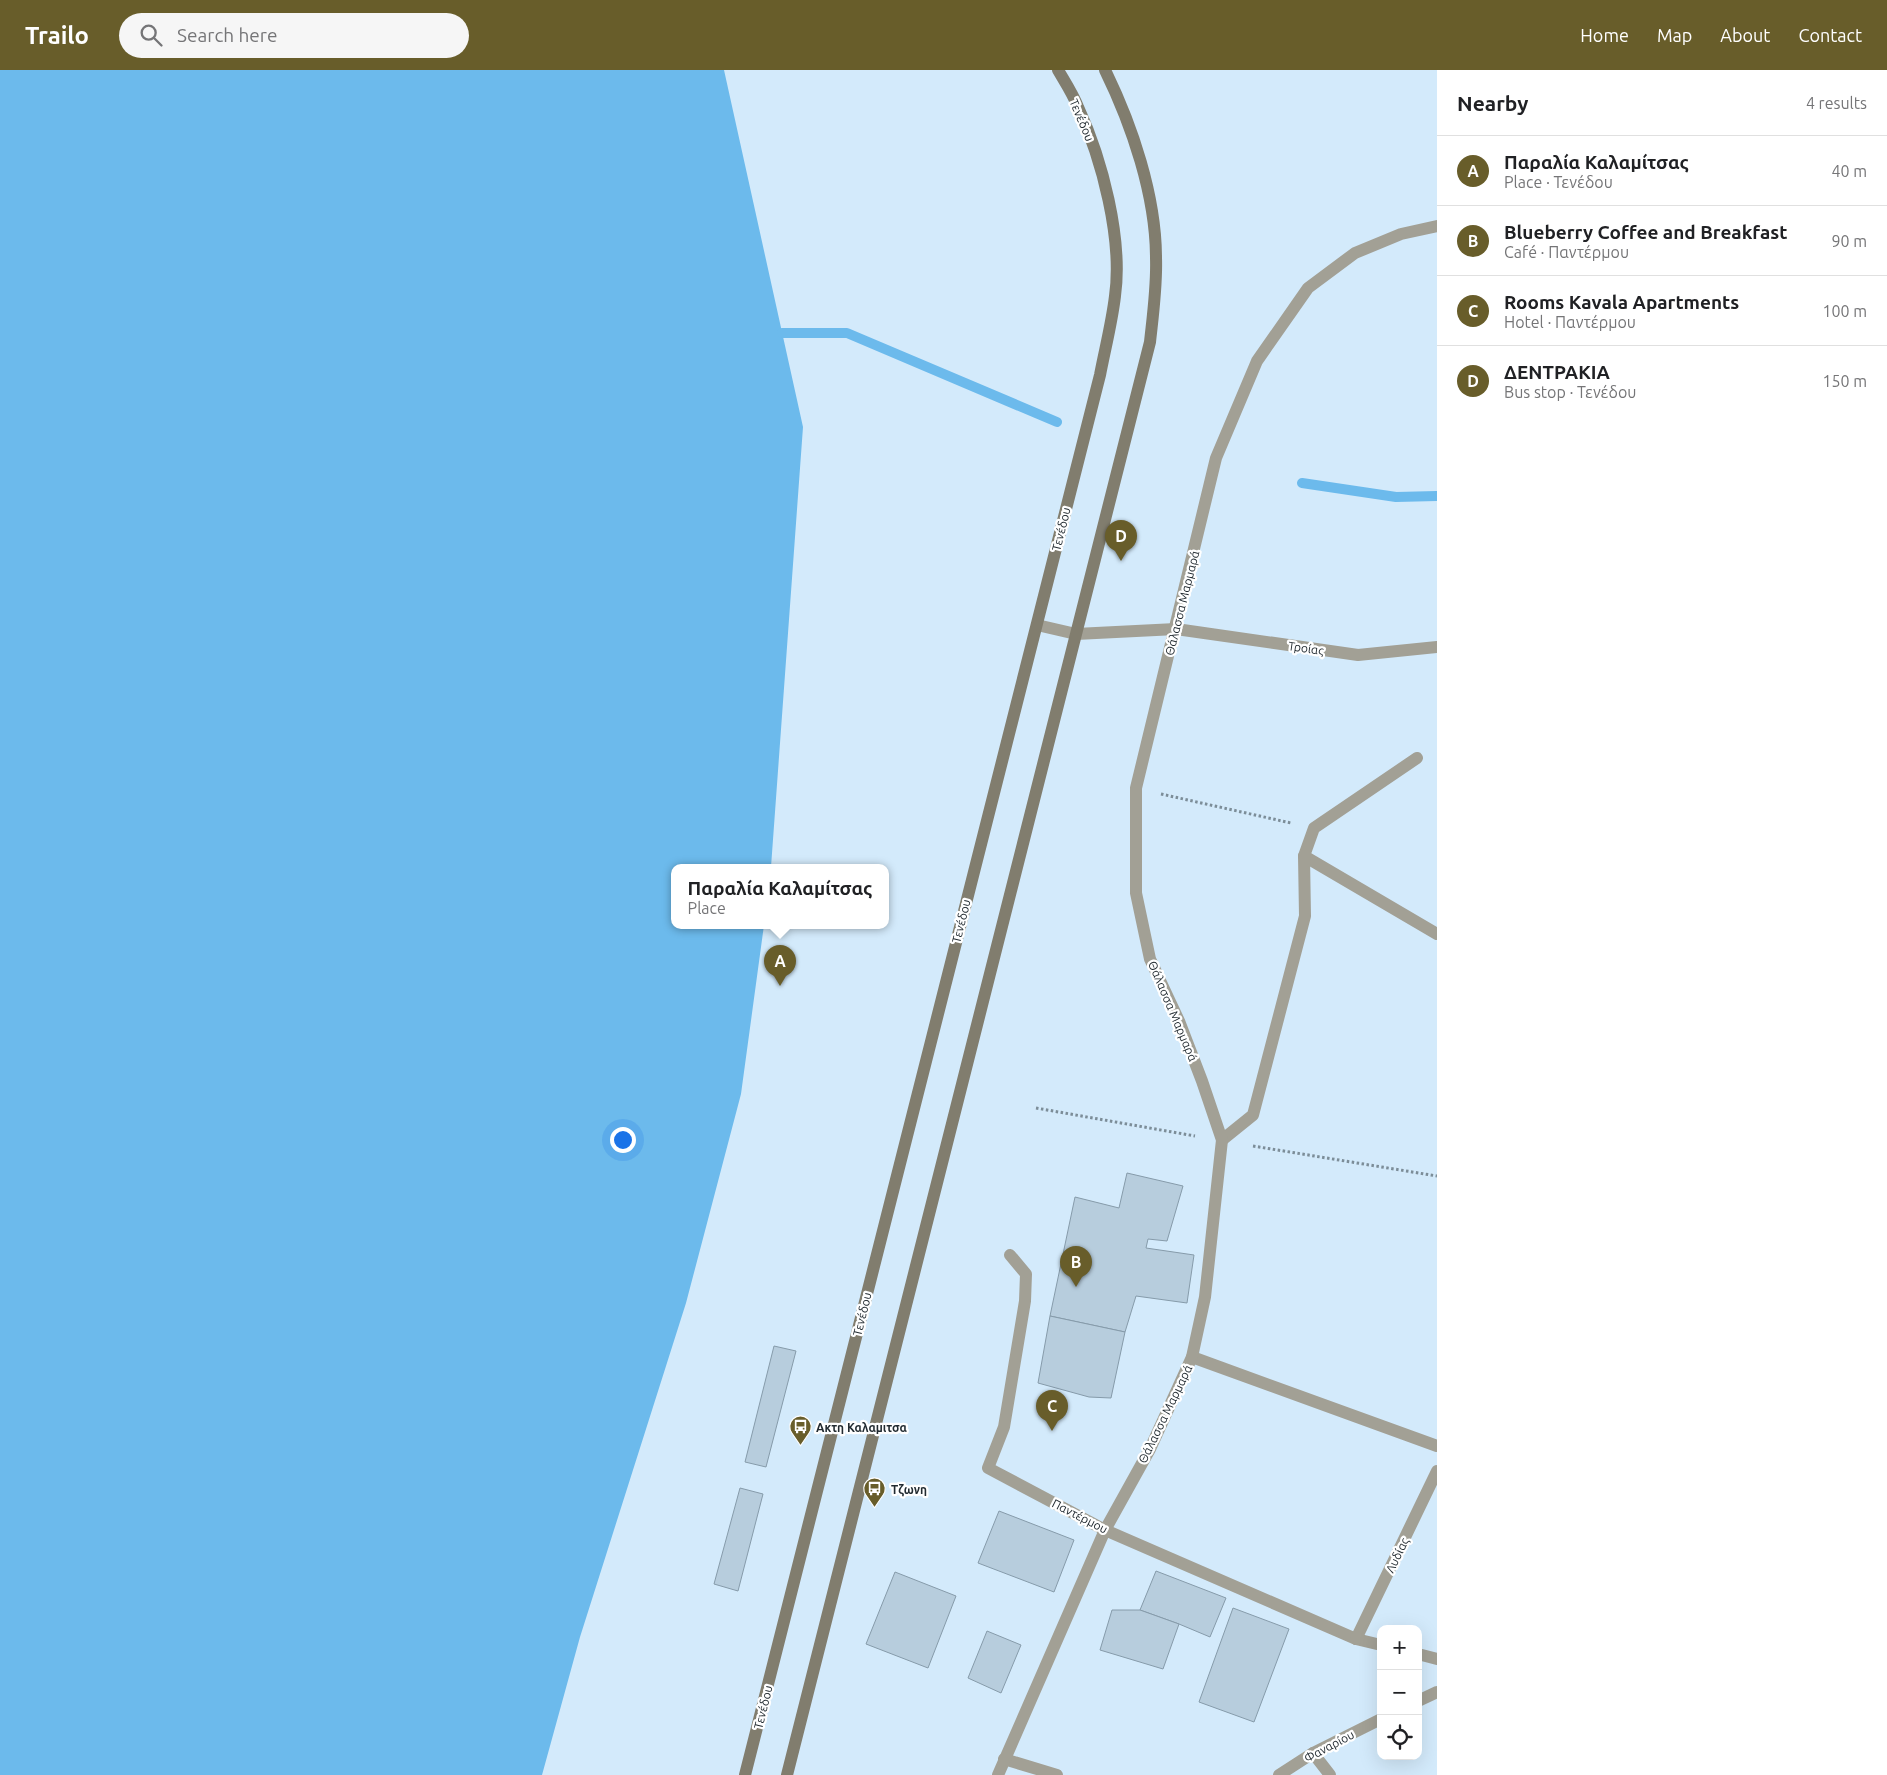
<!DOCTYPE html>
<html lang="en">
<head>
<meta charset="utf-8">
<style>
	:root { --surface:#fff; --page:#f6f6f6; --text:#202124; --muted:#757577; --line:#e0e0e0; --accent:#685d2a }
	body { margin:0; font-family:Ubuntu,sans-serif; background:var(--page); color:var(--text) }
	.controls { position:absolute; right:15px; bottom:15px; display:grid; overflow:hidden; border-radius:10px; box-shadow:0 5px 20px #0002 }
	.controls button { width:45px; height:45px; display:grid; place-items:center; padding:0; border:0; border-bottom:1px solid var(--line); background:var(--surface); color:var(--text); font:25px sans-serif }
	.you { position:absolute; left:622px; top:1069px; width:18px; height:18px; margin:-12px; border:4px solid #fff; border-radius:50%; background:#1a73e8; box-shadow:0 0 0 8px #1a73e833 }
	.badge { display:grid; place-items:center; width:32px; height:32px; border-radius:50%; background:var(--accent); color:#fff; font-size:16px; font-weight:700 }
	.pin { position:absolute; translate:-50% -41px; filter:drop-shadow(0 1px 2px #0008) }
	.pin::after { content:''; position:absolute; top:26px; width:18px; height:15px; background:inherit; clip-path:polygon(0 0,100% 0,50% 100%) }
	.popup { position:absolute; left:671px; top:794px; width:218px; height:65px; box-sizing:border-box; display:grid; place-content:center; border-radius:10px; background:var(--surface); filter:drop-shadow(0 1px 4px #0005); font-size:16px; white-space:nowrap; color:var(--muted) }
	.popup b { font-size:19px; color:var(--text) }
	.popup::after { content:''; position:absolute; left:50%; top:100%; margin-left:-10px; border:10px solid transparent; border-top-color:var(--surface) }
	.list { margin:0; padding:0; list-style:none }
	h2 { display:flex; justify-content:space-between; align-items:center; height:65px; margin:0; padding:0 20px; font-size:21px }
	h2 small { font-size:16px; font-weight:400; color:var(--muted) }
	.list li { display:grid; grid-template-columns:32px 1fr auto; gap:15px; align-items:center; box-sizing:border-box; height:70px; padding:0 20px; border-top:1px solid var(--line) }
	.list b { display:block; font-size:19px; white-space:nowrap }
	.list p { margin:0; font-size:16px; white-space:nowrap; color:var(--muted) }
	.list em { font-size:16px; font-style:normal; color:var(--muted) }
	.icon { flex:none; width:28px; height:28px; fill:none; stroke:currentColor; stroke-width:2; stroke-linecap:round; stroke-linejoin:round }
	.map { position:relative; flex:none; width:1437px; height:1705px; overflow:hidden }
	header { display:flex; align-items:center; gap:30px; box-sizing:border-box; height:70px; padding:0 25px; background:var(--accent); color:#fff }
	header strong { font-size:24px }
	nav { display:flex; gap:28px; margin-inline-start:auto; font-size:18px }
	.search { width:350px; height:45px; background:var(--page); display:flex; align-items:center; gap:12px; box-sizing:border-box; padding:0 18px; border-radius:28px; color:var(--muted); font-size:19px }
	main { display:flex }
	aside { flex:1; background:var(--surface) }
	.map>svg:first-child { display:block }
	.water { fill:#6cbaec }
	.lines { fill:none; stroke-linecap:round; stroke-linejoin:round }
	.stream { stroke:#6cbaec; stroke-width:10 }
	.building { fill:#b7cddd; stroke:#869baa }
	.path { stroke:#7c8d98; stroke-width:3; stroke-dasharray:2.5 2.5; stroke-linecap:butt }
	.street { stroke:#a2a095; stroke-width:12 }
	.secondary { stroke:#817d6e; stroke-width:12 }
	.labels { text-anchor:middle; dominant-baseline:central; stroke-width:4.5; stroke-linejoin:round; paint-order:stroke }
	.street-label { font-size:12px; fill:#222b31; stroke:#fff }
	.poi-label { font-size:12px; font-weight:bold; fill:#222b31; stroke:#fff; text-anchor:start }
</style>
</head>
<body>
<header>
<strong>Trailo</strong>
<div class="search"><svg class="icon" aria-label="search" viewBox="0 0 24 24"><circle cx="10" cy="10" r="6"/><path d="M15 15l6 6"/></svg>Search here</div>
<nav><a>Home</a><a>Map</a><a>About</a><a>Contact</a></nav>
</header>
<main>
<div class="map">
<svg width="1437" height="1705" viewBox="0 0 1437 1705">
	<rect width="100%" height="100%" fill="#d3eafb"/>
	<path class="water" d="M0 0H724L803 357 771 797H675V855H764L741 1024 686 1233 580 1567 542 1705H0Z"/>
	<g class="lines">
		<g class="stream">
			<path d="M782 263H847L1057 352"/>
			<path d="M1302 413 1396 427 1437 426"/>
		</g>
	</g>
	<g class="building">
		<path d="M1127 1103 1183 1116 1167 1171 1148 1169 1146 1178 1194 1185 1187 1233 1136 1226 1125 1262 1050 1246 1075 1127 1119 1138Z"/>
		<path d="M1050 1246 1125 1262 1111 1328 1089 1327 1038 1313Z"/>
		<path d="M774 1276 796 1281 766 1397 745 1392Z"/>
		<path d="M740 1418 763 1424 738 1521 714 1514Z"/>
		<path d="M999 1441 1074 1470 1054 1522 978 1493Z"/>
		<path d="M1156 1501 1226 1528 1210 1567 1179 1554 1140 1540Z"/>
		<path d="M895 1502 956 1526 928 1598 866 1574Z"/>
		<path d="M1233 1538 1289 1559 1254 1652 1199 1632Z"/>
		<path d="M1112 1540H1140L1179 1554 1163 1599 1100 1580Z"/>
		<path d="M987 1561 1021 1575 1001 1623 968 1608Z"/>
	</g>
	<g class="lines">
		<g class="path">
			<path d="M1161 724 1291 753"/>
			<path d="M1036 1038 1195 1066"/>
			<path d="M1253 1076 1437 1106"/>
		</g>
		<g class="street">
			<path d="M1037 555 1076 564 1176 559 1358 585 1437 577"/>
			<path d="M1304 786 1437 864"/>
			<path d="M1222 1070 1253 1045 1305 846 1304 786 1314 758 1417 688"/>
			<path d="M1010 1185 1026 1204 1025 1231 1004 1357 988 1398 1105 1460 1356 1569 1381 1575"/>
			<path d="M1192 1287 1437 1376"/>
			<path d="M1356 1569 1437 1401"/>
			<path d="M1418 1584 1437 1589"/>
			<path d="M1418 1631 1437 1622"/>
			<path d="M1313 1683 1330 1705"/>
			<path d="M1004 1689 1057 1705"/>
			<path d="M998 1705 1105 1460 1150 1379 1192 1287 1205 1227 1222 1070 1202 1011 1179 951 1150 889 1136 823V718L1216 388 1257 291 1308 218 1355 183 1401 164 1437 156"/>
			<path d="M1279 1705 1313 1683 1381 1649"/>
		</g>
		<g class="secondary">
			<path d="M745 1705 1100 305C1105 279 1112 252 1115 226 1123 169 1102 89 1078 37 1073 24 1065 12 1058 0"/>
			<path d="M787 1705 1150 272C1153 244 1157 216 1156 188 1156 126 1132 55 1105 0"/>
		</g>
	</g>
	<defs>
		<symbol id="bus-pin" viewBox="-11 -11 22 30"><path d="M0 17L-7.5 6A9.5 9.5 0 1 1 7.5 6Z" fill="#685d2a" stroke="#fff"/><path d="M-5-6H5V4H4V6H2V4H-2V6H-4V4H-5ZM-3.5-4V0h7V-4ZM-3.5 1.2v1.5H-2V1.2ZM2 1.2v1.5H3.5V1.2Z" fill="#fff"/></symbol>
	</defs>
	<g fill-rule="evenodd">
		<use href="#bus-pin" x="788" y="1344" width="25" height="34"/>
		<use href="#bus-pin" x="862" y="1406" width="25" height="34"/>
	</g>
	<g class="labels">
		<g class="street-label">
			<text transform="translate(1082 50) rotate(67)">Τενέδου</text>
			<text transform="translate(1061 459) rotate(-76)">Τενέδου</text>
			<text transform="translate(1182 533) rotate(-76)">Θάλασσα Μαρμαρά</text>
			<text transform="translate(1306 578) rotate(8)">Τροίας</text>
			<text transform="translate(961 851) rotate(-76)">Τενέδου</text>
			<text transform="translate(1173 941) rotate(67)">Θάλασσα Μαρμαρά</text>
			<text transform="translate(862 1244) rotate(-76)">Τενέδου</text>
			<text transform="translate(1165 1344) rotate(-64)">Θάλασσα Μαρμαρά</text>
			<text transform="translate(1080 1446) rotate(27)">Παντέρμου</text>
			<text transform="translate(1397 1485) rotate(-64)">Λυδίας</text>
			<text transform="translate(763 1637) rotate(-76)">Τενέδου</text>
			<text transform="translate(1329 1676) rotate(-28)">Φαναρίου</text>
		</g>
		<g class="poi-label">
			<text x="816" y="1357">Ακτη Καλαμιτσα</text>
			<text x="891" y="1419">Τζωνη</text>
		</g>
	</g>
</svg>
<div class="controls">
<button>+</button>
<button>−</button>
<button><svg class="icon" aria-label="locate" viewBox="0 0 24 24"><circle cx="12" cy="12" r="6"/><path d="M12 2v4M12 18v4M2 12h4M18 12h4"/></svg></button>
</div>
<div class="you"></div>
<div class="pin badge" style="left:780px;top:916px">A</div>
<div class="popup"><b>Παραλία Καλαμίτσας</b>Place</div>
<div class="pin badge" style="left:1076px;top:1217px">B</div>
<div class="pin badge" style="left:1052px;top:1361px">C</div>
<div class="pin badge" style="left:1121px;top:491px">D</div>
</div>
<aside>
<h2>Nearby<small>4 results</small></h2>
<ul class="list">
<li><span class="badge">A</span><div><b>Παραλία Καλαμίτσας</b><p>Place · Τενέδου</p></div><em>40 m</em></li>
<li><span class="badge">B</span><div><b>Blueberry Coffee and Breakfast</b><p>Café · Παντέρμου</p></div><em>90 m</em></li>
<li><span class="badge">C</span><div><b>Rooms Kavala Apartments</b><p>Hotel · Παντέρμου</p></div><em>100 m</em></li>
<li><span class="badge">D</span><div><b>ΔΕΝΤΡΑΚΙΑ</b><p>Bus stop · Τενέδου</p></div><em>150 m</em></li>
</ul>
</aside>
</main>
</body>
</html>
